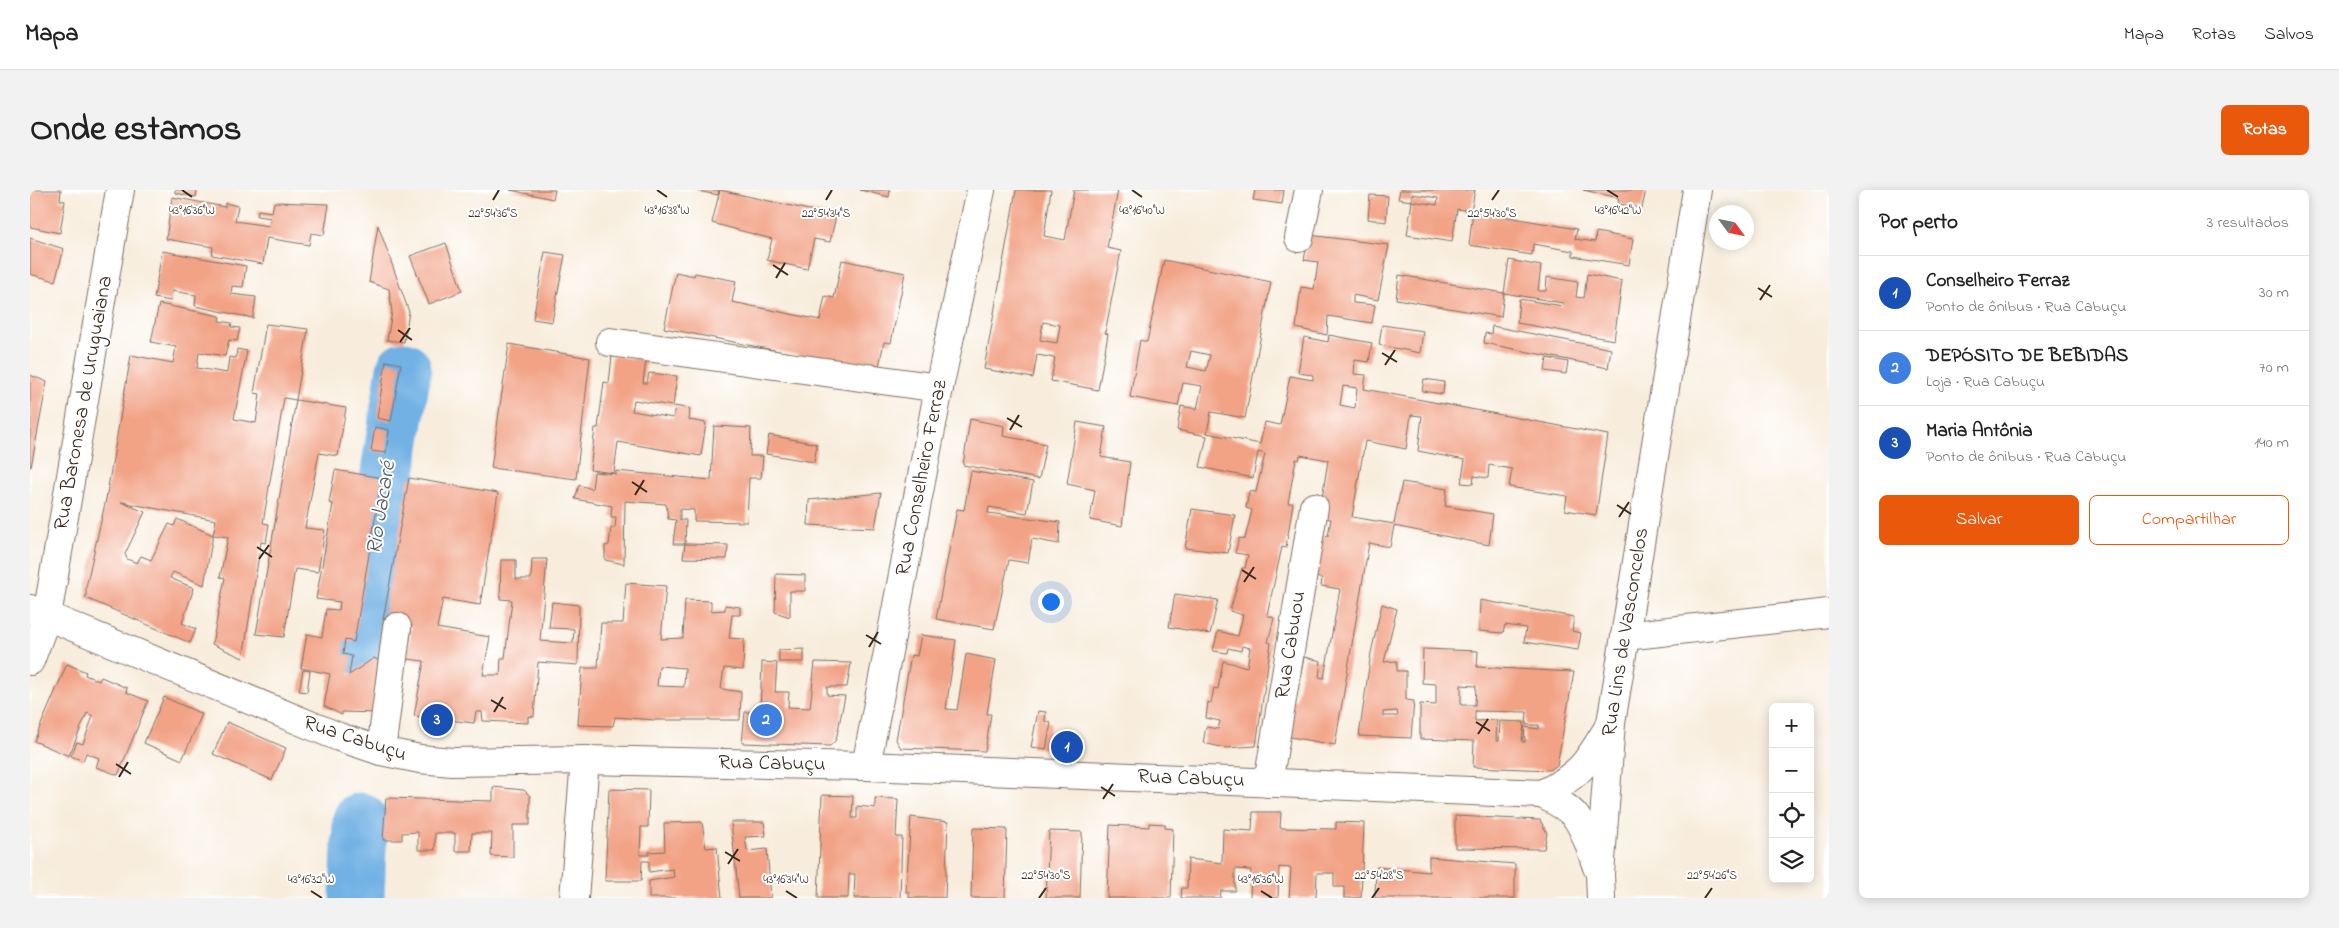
<!DOCTYPE html>
<html lang="pt">
<head>
<meta charset="utf-8">
<style>
	:root { --surface:#fff; --page:#f2f2f2; --text:#222; --muted:#767676; --line:#e0e0e0; --accent:#ea580c }
	body { margin:0; font-family:"Indie Flower",sans-serif; background:var(--page); color:var(--text) }
	.controls { position:absolute; right:15px; bottom:15px; display:grid; overflow:hidden; border-radius:8px; box-shadow:0 2px 12px #0003 }
	.controls button { width:45px; height:45px; display:grid; place-items:center; padding:0; border:0; border-bottom:1px solid var(--line); background:var(--surface); color:var(--text); font:25px sans-serif }
	.compass { position:absolute; left:1679px; top:15px; width:45px; height:45px; border-radius:50%; background:var(--surface); box-shadow:0 2px 12px #0003; rotate:123deg }
	.you { position:absolute; left:1020px; top:411px; width:18px; height:18px; margin:-12px; border:4px solid #fff; border-radius:50%; background:#1a73e8; box-shadow:0 0 0 8px #1a73e833 }
	.badge { display:grid; place-items:center; width:32px; height:32px; border-radius:50%; background:var(--accent); color:#fff; font-size:16px; font-weight:700 }
	.pin { position:absolute; translate:-50% -50%; border:2px solid #fff; box-shadow:0 1px 5px #0006 }
	.list { margin:0; padding:0; list-style:none }
	h2 { display:flex; justify-content:space-between; align-items:center; height:65px; margin:0; padding:0 20px; font-size:21px }
	h2 small { font-size:16px; font-weight:400; color:var(--muted) }
	.list li { display:grid; grid-template-columns:32px 1fr auto; gap:15px; align-items:center; box-sizing:border-box; height:75px; padding:0 20px; border-top:1px solid var(--line) }
	.list b { display:block; font-size:19px; white-space:nowrap }
	.list p { margin:0; font-size:16px; white-space:nowrap; color:var(--muted) }
	.list em { font-size:16px; font-style:normal; color:var(--muted) }
	.actions { display:flex; gap:10px; padding:15px 20px }
	.actions a { flex:1; padding:11px 0; border:1px solid var(--accent); border-radius:8px; text-align:center; font-size:18px; color:var(--accent) }
	.actions .main { background:var(--accent); color:#fff }
	.icon { flex:none; width:28px; height:28px; fill:none; stroke:currentColor; stroke-width:2; stroke-linecap:round; stroke-linejoin:round }
	.map { position:relative; flex:none; width:1799px; height:708px; overflow:hidden; border-radius:8px }
	header { display:flex; align-items:center; gap:30px; box-sizing:border-box; height:70px; padding:0 25px; background:var(--surface); border-bottom:1px solid var(--line) }
	header strong { font-size:24px }
	nav { display:flex; gap:28px; margin-inline-start:auto; font-size:18px }
	.intro { display:flex; align-items:center; justify-content:space-between; box-sizing:border-box; height:120px; padding:0 30px }
	h1 { margin:0; font-size:35px }
	.button { padding:12px 22px; border-radius:8px; background:var(--accent); color:#fff; font-size:18px; font-weight:700 }
	main { display:flex; gap:30px; padding:0 30px }
	aside { flex:1; background:var(--surface); border-radius:8px; box-shadow:0 2px 12px #0003 }
	.map>svg:first-child { display:block }
	.lines { fill:none; stroke-linecap:round; stroke-linejoin:round }
	.river { stroke:#71b1e4; stroke-width:55 }
	.building { fill:#f2a386; fill-rule:evenodd }
	.minor-casing { stroke:#7d6e61; stroke-width:30 }
	.minor { stroke:#fff; stroke-width:28 }
	.ticks { fill:none; stroke:#3b2a1e; stroke-width:2 }
	.labels { text-anchor:middle; dominant-baseline:central; stroke-width:4; stroke-linejoin:round; paint-order:stroke }
	.street-label { font-size:21px; fill:#3b2a1e; stroke:#fff }
	.water-label { font-size:22px; font-style:italic; fill:#4e5963; stroke:#fff }
	.ticks-label { font-size:12px; text-anchor:middle; fill:#3b2a1e; stroke:#fff; stroke-width:4; stroke-linejoin:round; paint-order:stroke }
</style>
</head>
<body>
<header>
<strong>Mapa</strong>
<nav><a>Mapa</a><a>Rotas</a><a>Salvos</a></nav>
</header>
<div class="intro"><h1>Onde estamos</h1><a class="button">Rotas</a></div>
<main>
<div class="map">
<svg width="1799" height="708" viewBox="0 0 1799 708">
	<rect width="100%" height="100%" fill="#fff"/>
	<filter id="ink" filterUnits="userSpaceOnUse"><feTurbulence type="fractalNoise" baseFrequency=".02" numOctaves="2"/><feDisplacementMap in="SourceGraphic" scale="10" xChannelSelector="R" yChannelSelector="G"/><feConvolveMatrix kernelMatrix="1 2 1 2 8 2 1 2 1" color-interpolation-filters="sRGB"/></filter>
	<filter id="wash" filterUnits="userSpaceOnUse"><feTurbulence type="fractalNoise" baseFrequency=".0096" numOctaves="4" result="noise"/><feDisplacementMap in="SourceGraphic" scale="20" xChannelSelector="R" yChannelSelector="G"/><feGaussianBlur stdDeviation="1.12" result="paint"/><feColorMatrix in="noise" values="0 0 0 0 0 0 0 0 0 0 0 0 0 0 0 0 0 1.4 0 .05"/><feComposite in="paint" operator="in"/></filter>
	<g filter="url(#wash)">
		<rect width="100%" height="100%" fill="#f8eddd"/>
		<g class="lines">
			<g class="river">
				<path d="M331 458 374 179"/>
				<path d="M327 708 330 630"/>
			</g>
		</g>
		<g id="blocks">
			<g class="building">
				<path d="M0 0H31L30 10 35 11 30 43 0 37Z"/>
				<path d="M145 0H167L166 7 145 3Z"/>
				<path d="M480 0H525L523 9Z"/>
				<path d="M663 0H689L688 5Z"/>
				<path d="M690 0 806 26 800 52 784 49 777 79 737 70 742 49 682 33Z"/>
				<path d="M830 0H860L859 7Z"/>
				<path d="M986 0H1021L1014 46 1035 50 1044 0H1088L1077 58 1091 61 1075 143 1078 144 1068 200 1021 191 1025 168 1007 165 1003 188 954 179ZM1013 132 1030 135 1027 153 1010 150Z"/>
				<path d="M1225 0H1254L1252 14 1223 10Z"/>
				<path d="M1370 0H1445L1441 21 1427 19 1422 52 1377 45 1382 11 1368 9ZM1382 4 1408 8 1407 15 1382 11Z"/>
				<path d="M1553 0H1616L1612 18 1588 14 1589 8Z"/>
				<path d="M1340 5 1358 6 1356 32 1338 29Z"/>
				<path d="M142 7 195 17V13L208 16 205 31 239 36 241 28 227 26 228 20 242 22 244 12 299 14 294 45 281 43 279 55 237 48 233 74 182 65 183 57 136 49Z"/>
				<path d="M1443 21 1547 39 1545 49 1565 52 1566 42 1603 49 1599 75 1543 66V61L1503 54 1502 65 1439 55Z"/>
				<path d="M348 35 379 122 374 152 357 150 362 122 359 99 339 92Z"/>
				<path d="M1279 45 1359 55 1348 110 1323 105V113L1345 115 1342 133 1298 126 1297 145 1266 138 1271 97 1284 99 1288 72 1274 70Z"/>
				<path d="M0 48 34 59 25 91 0 84Z"/>
				<path d="M416 53 432 101 399 114 380 66Z"/>
				<path d="M132 61 216 76 213 97 202 96 201 104 226 107 223 128 165 116 166 105 142 101 141 111 124 108Z"/>
				<path d="M515 62 535 65 522 132 503 129Z"/>
				<path d="M812 70 875 83 861 153 854 152 848 181 634 138 646 82 664 86 665 83 706 91 702 112 790 130 795 106 804 108Z"/>
				<path d="M1134 70 1241 92 1215 228 1181 222 1177 243 1230 254 1235 232 1250 235 1260 186 1283 190V185L1268 183 1274 147 1298 152 1299 145 1342 153 1339 172 1325 170 1324 184 1336 185 1334 199 1578 245 1566 325 1535 320 1537 306 1479 297 1482 279 1459 275 1458 288 1444 286 1443 294 1431 293 1435 270 1388 261 1392 226 1381 225 1376 259 1335 251 1322 327 1364 334 1372 292 1417 299 1415 316 1463 324 1459 355 1364 336 1360 357 1339 353 1305 555 1260 547V509L1266 510 1274 467 1291 471 1289 487 1294 488 1310 399 1291 396 1292 388 1280 387 1287 344 1298 346 1301 329 1289 328 1298 270 1270 265 1269 270 1266 269 1258 313H1263L1256 358 1252 357 1237 425 1244 428 1238 452 1241 453 1226 556 1196 558 1173 553 1176 537 1188 539 1190 531 1176 528 1178 512 1181 513 1184 498 1188 499 1193 471 1217 477 1220 458 1212 456 1211 461 1198 458 1197 463 1183 461 1188 441 1208 446 1213 425 1200 421 1212 378H1215L1218 365 1205 363 1209 348 1215 349 1222 320 1216 318 1219 301 1226 302 1235 264 1228 262 1223 288 1170 277 1177 246 1147 240 1151 216 1167 219 1172 196 1153 193 1148 216 1100 207 1110 150 1117 152ZM1161 161 1180 165 1176 181 1157 177ZM1313 196 1327 198 1325 218 1310 215Z"/>
				<path d="M1479 70 1511 76 1508 101H1516L1517 87 1548 92 1546 107 1554 108 1557 84 1592 91 1584 150 1487 133 1489 109 1533 116V113L1474 103Z"/>
				<path d="M1369 85 1474 103 1471 127 1366 109Z"/>
				<path d="M129 114 190 126 189 131 202 133 201 137 210 138 207 151 199 150 195 166 169 162 167 178 197 183 199 167 206 168 207 159 217 161 204 229 226 233 230 204 224 203 236 134 278 139 266 210 254 208 233 333 239 334 236 353 231 352 213 468 182 454 195 388 190 387 198 347 183 345 186 330 91 312 115 322 95 364 97 369 107 373 111 366 121 370 139 334 144 336 147 329 183 345 174 395 143 382 140 388 164 398 152 433 166 439 160 453 56 408V397L76 309 101 165 143 173 146 157 121 152Z"/>
				<path d="M1352 135 1393 141 1390 163 1349 155Z"/>
				<path d="M1462 136 1581 159 1578 178 1454 153 1455 143 1461 144Z"/>
				<path d="M479 154 560 168 546 289 461 278Z"/>
				<path d="M582 166 616 170 613 193H617L619 183 647 186 643 216 604 210 602 221 643 228 645 216 660 219 659 230 676 233 671 266 588 252 584 283 560 280 565 238H568L574 192 579 193Z"/>
				<path d="M1517 168 1538 172 1536 184 1515 181Z"/>
				<path d="M356 171 371 174 361 231 347 228Z"/>
				<path d="M0 185 17 192 1 277H0Z"/>
				<path d="M1394 189 1414 192 1413 204 1392 201Z"/>
				<path d="M266 210 316 218 308 266 289 263 275 338 295 340 288 382 265 379 254 447 226 444Z"/>
				<path d="M940 229 974 236 973 246 1016 254 1009 289 933 275Z"/>
				<path d="M1047 232 1076 237 1071 267 1100 272 1092 336 1060 330 1065 300 1037 294Z"/>
				<path d="M684 236 721 238 720 266H733L731 288H719L717 332 664 331V320L650 319V330H656L655 354H643L646 330 638 329 636 314 595 311 594 374 575 370V356L579 355 581 338H585L586 327H581L582 316 545 309 549 295 562 299 564 282 586 284V281L681 290Z"/>
				<path d="M345 237 359 240 356 263 341 261Z"/>
				<path d="M739 245 787 254 784 272 736 264Z"/>
				<path d="M305 280 352 288 324 452 315 450 313 464 322 466 319 485 344 468 349 471 348 523 312 522V525L294 516 300 484 271 478 277 444 292 447 296 419 309 420 310 412 286 409 303 314 299 313Z"/>
				<path d="M941 281 1003 292 997 323 959 317 958 323 1030 332 1029 354 1002 349 998 373 979 370 964 439 906 429 927 319 934 320Z"/>
				<path d="M379 288 468 303 450 415 413 409 407 438 460 447 453 485H470L471 468H475L482 410 470 409 471 370H486V389H501L502 369H517L510 451 543 453 544 439 519 438 522 412 549 415 548 475 508 472 504 527 498 526V533L453 531 452 522H446L444 533 384 526 394 471 377 469 382 435 353 430Z"/>
				<path d="M851 303 845 338 778 335 779 310Z"/>
				<path d="M1162 319 1205 325 1198 363 1155 358Z"/>
				<path d="M655 354 698 355 697 369 653 368Z"/>
				<path d="M746 384 775 385V401H760V427L745 422Z"/>
				<path d="M596 393 636 396 631 449 653 448 655 410 681 411V421L695 420V415L710 417V425H702L699 448 714 449 713 480 694 478 691 499 711 502 710 530H625L585 527 583 536 548 535 552 478H568L571 433H593ZM629 476 655 478 654 497 627 496Z"/>
				<path d="M1145 404 1188 410 1180 444 1139 437Z"/>
				<path d="M1450 410 1544 427 1542 441 1551 443 1548 460 1494 452 1496 438 1475 435 1473 443 1449 441Z"/>
				<path d="M1352 414 1367 419 1354 472 1367 471V481H1376V510L1384 511 1381 548 1329 546 1341 463ZM1367 521 1368 526H1353V522Z"/>
				<path d="M891 445 926 450 916 519 927 520 936 464 966 470 957 524H961L955 561 871 558 866 550 881 465 887 466Z"/>
				<path d="M774 459V472H749V460Z"/>
				<path d="M1393 459 1448 461 1447 477 1544 482 1527 575 1520 580 1443 577 1444 551 1390 549V514L1406 515V494L1392 493ZM1431 495 1446 496 1445 515H1431ZM1445 521 1497 522 1496 535H1509V539L1494 537 1495 552H1492L1494 532 1470 531 1469 551H1466L1467 530 1445 531Z"/>
				<path d="M732 472 747 473 745 502H759L758 517 780 518 785 472 821 473 817 497H797V505L815 506 806 550 800 556 712 553 715 522H730Z"/>
				<path d="M37 474 56 482 55 485 69 491 71 487 97 498 96 502 118 511 88 585 66 577 69 568 56 563 53 571 41 566 47 552 53 554 63 526 57 523 39 566 4 551Z"/>
				<path d="M273 480 280 481 277 502 269 501Z"/>
				<path d="M134 507 172 524 152 570 114 553Z"/>
				<path d="M1008 521 1016 522 1015 531 1021 533 1016 559 1001 557Z"/>
				<path d="M197 532 256 558 242 590 183 564Z"/>
				<path d="M463 597 494 600 500 606V635H483V667L461 666 462 643H442L441 661H425V643H405V660H388V642L372 643V650H353L356 608 463 611Z"/>
				<path d="M579 599 619 600 618 637H611L610 665H619V662L635 661 634 633 672 632 676 658 687 657 692 708H619V691L644 687 643 679 619 682V671H612L611 691H575Z"/>
				<path d="M792 605 823 606 822 628H827V616L845 618V608L868 609 866 647H872L870 708H824L825 684H819L818 708H788Z"/>
				<path d="M1223 622H1251L1250 638 1306 639V632L1334 633 1331 708H1314V697H1304V683H1287L1286 708H1259L1261 678 1249 677 1248 708H1220L1221 680 1205 679V701H1191L1190 708H1151L1152 698H1157L1158 669 1192 673 1193 639 1222 641Z"/>
				<path d="M1425 626 1510 630 1517 643 1514 659 1425 658Z"/>
				<path d="M881 627 918 632 915 708H879V702H876Z"/>
				<path d="M701 632H734L736 646 715 647 717 661 737 659 741 708H709Z"/>
				<path d="M1119 633 1135 634V638L1143 639 1141 708H1077L1080 635 1119 637Z"/>
				<path d="M943 638 977 639 975 708H941Z"/>
				<path d="M1019 641 1052 642 1050 708H1016Z"/>
				<path d="M1399 667 1485 674V708H1345L1346 677 1399 682Z"/>
			</g>
		</g>
	</g>
	<g filter="url(#ink)">
		<use href="#blocks" fill-opacity="0" stroke="#7d6e61" stroke-width="1"/>
		<g class="lines">
			<defs>
				<g id="minor">
					<path d="M1269 48 1279 0"/>
					<path d="M580 152 909 198"/>
					<path d="M0 419 309 547 351 561 390 569 422 572 555 570 836 576 1512 604C1553 584 1558 571 1581 533"/>
					<path d="M1595 446 1799 423"/>
					<path d="M0 471 17 426 90 0"/>
					<path d="M351 561 367 437"/>
					<path d="M836 576 909 198 951 0"/>
					<path d="M1238 593 1284 317"/>
					<path d="M1512 604C1523 610 1537 616 1545 626 1556 640 1561 661 1567 677"/>
					<path d="M544 708 555 570"/>
					<path d="M1571 708 1570 684 1581 533 1667 0"/>
				</g>
			</defs>
			<use href="#minor" class="minor-casing"/>
			<use href="#minor" class="minor"/>
		</g>
	</g>
	<path class="ticks" d="M152 0 162 7M627 0 637 7M1102 0 1112 7M1577 0 1588 7M463 10 469 0M796 10 802 0M1462 10 1469 0M743 75 758 85M746 88 755 73M1728 98 1742 107M1730 110 1740 95M368 140 382 150M370 152 380 138M1352 163 1367 172M1355 175 1365 160M977 228 992 237M980 240 989 225M602 292 617 302M605 305 614 290M1587 315 1601 324M1589 327 1599 312M227 357 242 367M229 369 239 355M1212 380 1226 389M1214 392 1224 377M836 445 851 454M839 457 848 442M461 510 476 519M464 522 473 507M1446 532 1460 541M1448 544 1458 529M86 574 101 584M89 587 98 572M1071 597 1085 606M1073 609 1083 594M695 662 710 671M698 674 708 659M281 701 292 708M756 701 767 708M1231 701 1242 708M1009 708 1016 698M1342 708 1349 698M1675 708 1682 698"/>
	<g class="labels">
		<g class="street-label">
			<text transform="translate(54 213) rotate(-80)">Rua Baronesa de Uruguaiana</text>
			<text transform="translate(892 288) rotate(-79)">Rua Conselheiro Ferraz</text>
			<text transform="translate(1596 442) rotate(-81)">Rua Lins de Vasconcelos</text>
			<text transform="translate(1261 455) rotate(-81)">Rua Cabuou</text>
			<text transform="translate(325 549) rotate(18)">Rua Cabuçu</text>
			<text transform="translate(742 574) rotate(1)">Rua Cabuçu</text>
			<text transform="translate(1161 589) rotate(2)">Rua Cabuçu</text>
		</g>
		<g class="water-label">
			<text transform="translate(352 318) rotate(-81)">Rio Jacaré</text>
		</g>
	</g>
	<g class="ticks-label">
		<text x="1588" y="24">43°16'42"W</text>
		<text x="162" y="24">43°16'36"W</text>
		<text x="1112" y="24">43°16'40"W</text>
		<text x="637" y="24">43°16'38"W</text>
		<text x="463" y="27">22°54'36"S</text>
		<text x="1462" y="27">22°54'30"S</text>
		<text x="796" y="27">22°54'34"S</text>
		<text x="1016" y="689">22°54'30"S</text>
		<text x="1349" y="689">22°54'28"S</text>
		<text x="1682" y="689">22°54'26"S</text>
		<text x="281" y="693">43°16'32"W</text>
		<text x="756" y="693">43°16'34"W</text>
		<text x="1231" y="693">43°16'36"W</text>
	</g>
</svg>
<div class="controls">
<button>+</button>
<button>−</button>
<button><svg class="icon" aria-label="locate" viewBox="0 0 24 24"><circle cx="12" cy="12" r="6"/><path d="M12 2v4M12 18v4M2 12h4M18 12h4"/></svg></button>
<button><svg class="icon" aria-label="layers" viewBox="0 0 24 24"><path d="M12 4l9 5-9 5-9-5zM3 14l9 5 9-5"/></svg></button>
</div>
<svg class="compass" viewBox="-18 -18 36 36"><path d="M0-13l5 13h-10z" fill="#e53935"/><path d="M0 13l5-13h-10z" fill="#767676"/></svg>
<div class="you"></div>
<div class="pin badge" style="left:1037px;top:557px;background:#1a4fb4">1</div>
<div class="pin badge" style="left:736px;top:530px;background:#3f7fe0">2</div>
<div class="pin badge" style="left:407px;top:530px;background:#1a4fb4">3</div>
</div>
<aside>
<h2>Por perto<small>3 resultados</small></h2>
<ul class="list">
<li><span class="badge" style="background:#1a4fb4">1</span><div><b>Conselheiro Ferraz</b><p>Ponto de ônibus · Rua Cabuçu</p></div><em>30 m</em></li>
<li><span class="badge" style="background:#3f7fe0">2</span><div><b>DEPÓSITO DE BEBIDAS</b><p>Loja · Rua Cabuçu</p></div><em>70 m</em></li>
<li><span class="badge" style="background:#1a4fb4">3</span><div><b>Maria Antônia</b><p>Ponto de ônibus · Rua Cabuçu</p></div><em>140 m</em></li>
</ul>
<div class="actions"><a class="main">Salvar</a><a>Compartilhar</a></div>
</aside>
</main>
</body>
</html>
